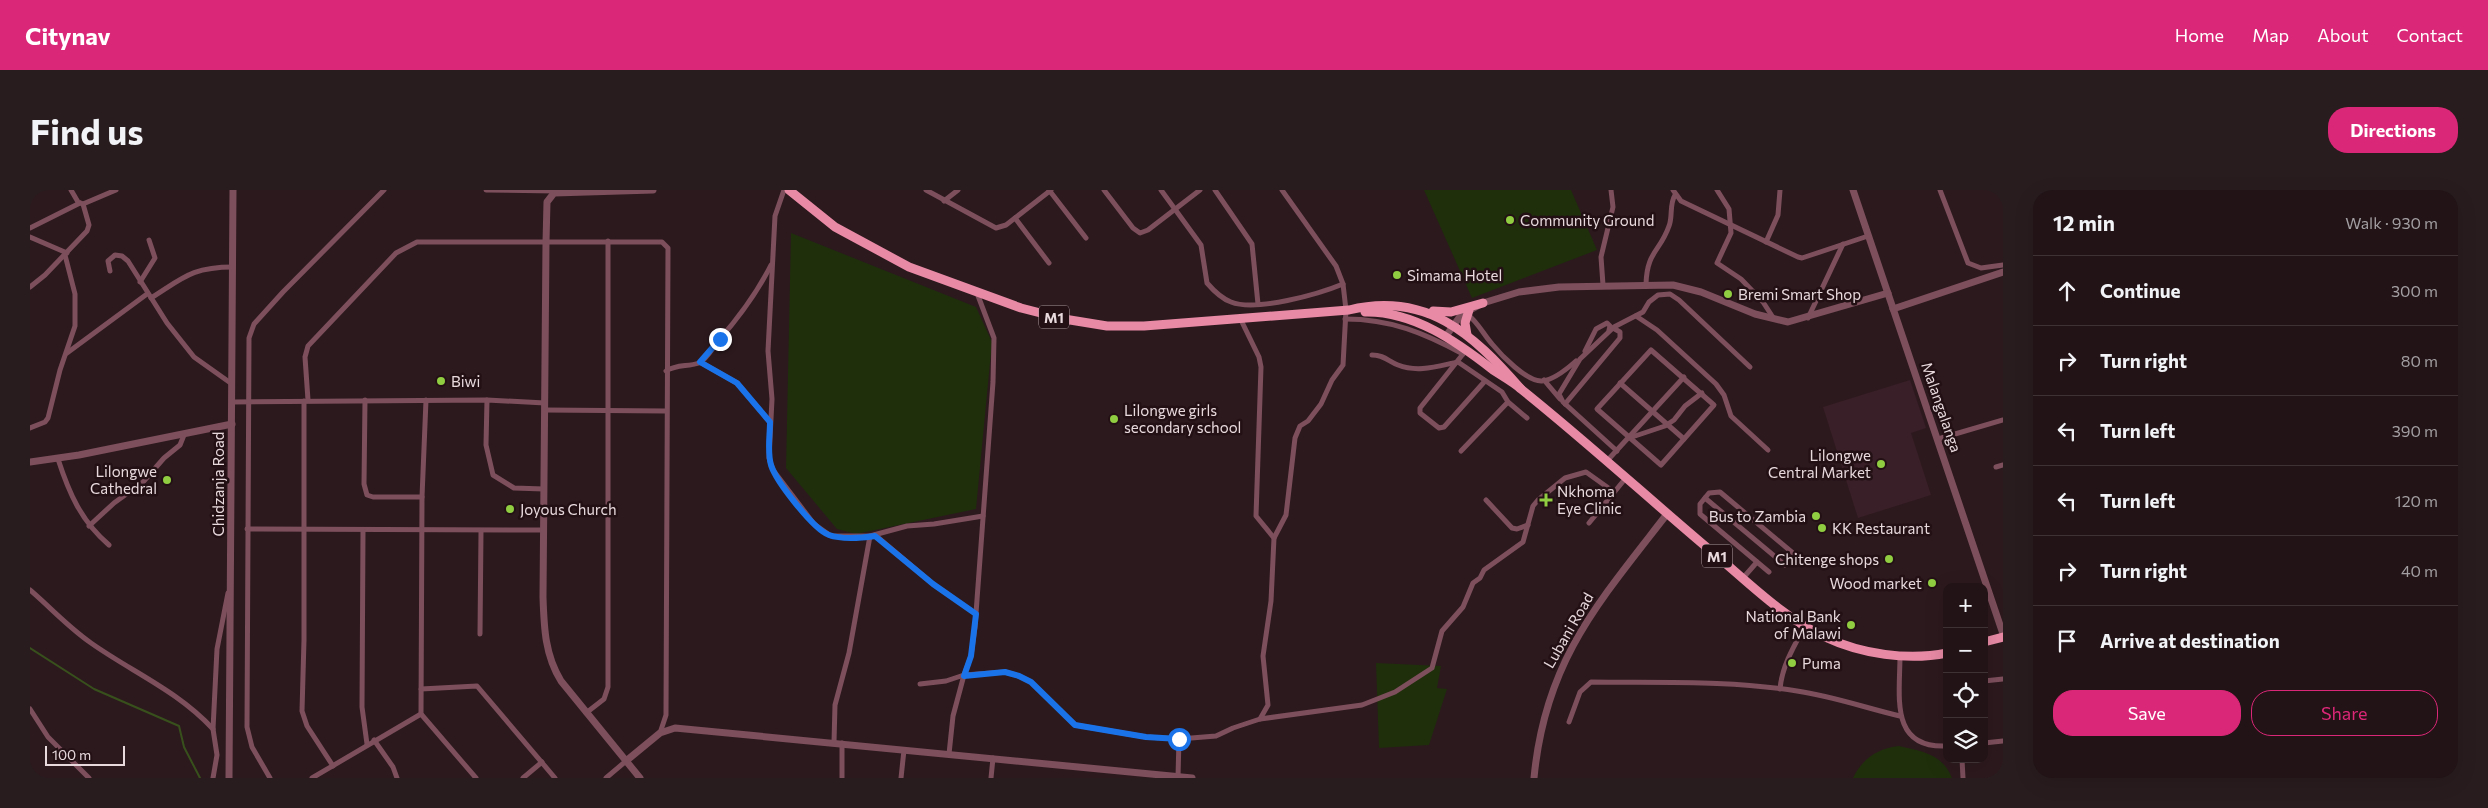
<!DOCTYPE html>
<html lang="en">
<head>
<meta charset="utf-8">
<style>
	:root { --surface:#211316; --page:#291c1f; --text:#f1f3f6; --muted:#a29ea1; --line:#3e3235; --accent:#db2777 }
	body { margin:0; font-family:Commissioner,sans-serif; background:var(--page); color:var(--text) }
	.controls { position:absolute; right:15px; bottom:15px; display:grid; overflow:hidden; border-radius:10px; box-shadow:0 5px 20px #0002 }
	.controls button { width:45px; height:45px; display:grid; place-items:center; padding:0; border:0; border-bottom:1px solid var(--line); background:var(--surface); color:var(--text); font:25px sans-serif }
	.scale { position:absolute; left:15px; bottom:12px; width:80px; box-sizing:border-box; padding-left:5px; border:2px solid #e8d9dd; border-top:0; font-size:14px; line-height:18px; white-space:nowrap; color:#e8d9dd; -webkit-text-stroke:4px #221015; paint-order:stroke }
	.stop { position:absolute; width:15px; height:15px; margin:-11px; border:4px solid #1a73e8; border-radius:50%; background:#fff }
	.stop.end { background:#1a73e8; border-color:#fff; box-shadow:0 1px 5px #0008 }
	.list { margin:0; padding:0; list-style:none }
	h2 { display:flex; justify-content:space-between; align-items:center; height:65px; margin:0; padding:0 20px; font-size:21px }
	h2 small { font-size:16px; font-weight:400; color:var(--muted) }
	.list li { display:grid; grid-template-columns:32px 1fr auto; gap:15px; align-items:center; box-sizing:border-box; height:70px; padding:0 20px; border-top:1px solid var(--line) }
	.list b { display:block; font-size:19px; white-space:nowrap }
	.list em { font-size:16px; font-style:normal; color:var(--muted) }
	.actions { display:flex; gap:10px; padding:15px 20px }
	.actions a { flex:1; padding:11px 0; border:1px solid var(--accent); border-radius:20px; text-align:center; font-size:18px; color:var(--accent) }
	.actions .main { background:var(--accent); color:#fff }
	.icon { flex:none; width:28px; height:28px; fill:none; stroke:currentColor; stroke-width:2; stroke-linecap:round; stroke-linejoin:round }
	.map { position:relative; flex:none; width:1973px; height:588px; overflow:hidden; border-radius:20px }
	header { display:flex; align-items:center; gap:30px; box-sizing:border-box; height:70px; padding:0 25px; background:var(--accent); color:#fff }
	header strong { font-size:24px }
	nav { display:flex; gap:28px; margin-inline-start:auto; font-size:18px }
	.intro { display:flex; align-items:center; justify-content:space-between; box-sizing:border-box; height:120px; padding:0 30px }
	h1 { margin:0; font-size:35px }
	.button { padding:12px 22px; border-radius:20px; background:var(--accent); color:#fff; font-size:18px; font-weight:700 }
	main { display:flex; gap:30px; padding:0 30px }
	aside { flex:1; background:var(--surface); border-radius:20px; box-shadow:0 5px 20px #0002 }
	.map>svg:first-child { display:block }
	.built { fill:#391f27 }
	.green { fill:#1f2f0c }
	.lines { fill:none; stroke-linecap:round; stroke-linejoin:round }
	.stream { stroke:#38511c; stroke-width:2 }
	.minor { stroke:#7d4f5c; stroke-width:5 }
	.tertiary { stroke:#7d4f5c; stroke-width:7 }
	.trunk { stroke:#e88aa6; stroke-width:9 }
	.route { stroke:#1a73e8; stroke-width:6 }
	.poi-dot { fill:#90cd41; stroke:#221015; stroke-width:2 }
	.labels { text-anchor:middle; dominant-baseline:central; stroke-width:5; stroke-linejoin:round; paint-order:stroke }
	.shield { fill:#221015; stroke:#ad9da1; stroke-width:1 }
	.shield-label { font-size:14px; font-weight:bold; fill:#e8d9dd }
	.poi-label { font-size:15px; fill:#e8d9dd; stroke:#221015; text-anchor:start }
	.street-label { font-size:15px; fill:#e8d9dd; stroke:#221015 }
</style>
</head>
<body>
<header>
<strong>Citynav</strong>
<nav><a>Home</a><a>Map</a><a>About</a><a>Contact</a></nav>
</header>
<div class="intro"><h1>Find us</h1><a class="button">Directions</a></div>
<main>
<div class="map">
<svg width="1973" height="588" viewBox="0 0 1973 588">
	<rect width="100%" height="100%" fill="#2c191e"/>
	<path class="built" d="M1880 190 1896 238 1881 243 1901 305 1828 328 1793 217Z"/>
	<g class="green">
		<path d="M1394 0H1541L1567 60 1442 108Z"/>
		<path d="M761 43 946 117 962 152 946 319 826 344 807 339 756 278Z"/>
		<path d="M1346 473 1411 476 1407 498 1417 499 1399 555 1349 558Z"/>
		<path d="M1869 556C1891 561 1913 564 1922 588H1823C1832 569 1848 558 1869 556Z"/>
	</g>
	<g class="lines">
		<path class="stream" d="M0 458 64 499 149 536 154 557 170 588"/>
		<g class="minor">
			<path d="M41 0 48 12 53 14 86 0"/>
			<path d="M456 0 526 1"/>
			<path d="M754 0 745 26 738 161 742 209 739 268 743 280 784 334 801 346H840L877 336 904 334 953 326"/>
			<path d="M896 0 966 38 976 35 1021 0"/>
			<path d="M1019 0 1056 48"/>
			<path d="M1074 0 1103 38 1110 43 1118 40 1170 0"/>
			<path d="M1131 0 1171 55 1177 93C1183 100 1193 109 1201 112 1226 122 1289 104 1313 94"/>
			<path d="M1185 0 1222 54 1228 114"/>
			<path d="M1643 0 1651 11 1768 67 1772 68 1838 46"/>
			<path d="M1687 0 1699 19 1701 43 1687 73 1711 89 1733 112 1744 129"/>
			<path d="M1910 0 1938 73 1951 78 1973 75"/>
			<path d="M914 11 928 0"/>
			<path d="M985 28 1019 73"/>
			<path d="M0 38 50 13"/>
			<path d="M0 47 37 63"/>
			<path d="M1736 52 1748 25 1750 0"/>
			<path d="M80 81 78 71 85 65 92 66 98 71 137 133 164 167 202 194"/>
			<path d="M110 92 125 68 119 50"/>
			<path d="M1616 94C1617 61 1630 62 1639 36 1643 26 1639 15 1645 5"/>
			<path d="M1573 95 1571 67 1583 17 1581 0"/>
			<path d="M0 97 15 85 57 41 59 35 53 14"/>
			<path d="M121 108C153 88 162 77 203 77"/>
			<path d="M1437 124C1448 132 1453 144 1462 154 1471 165 1497 192 1512 191 1524 190 1537 179 1546 171"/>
			<path d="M1606 126 1627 140 1686 194 1694 205 1701 226 1738 260"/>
			<path d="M1210 128 1229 167 1231 177 1226 326 1244 348"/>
			<path d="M1778 128 1813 54"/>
			<path d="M1315 129C1361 129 1394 143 1433 164"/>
			<path d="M1437 159 1390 218V223L1409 238 1414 237 1455 191"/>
			<path d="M1621 160 1684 215 1631 275 1567 219Z"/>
			<path d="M1555 161 1566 139 1577 133 1580 136 1579 140"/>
			<path d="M37 163 117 104"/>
			<path d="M1342 165C1354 165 1358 171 1368 175 1388 183 1408 176 1428 172L1472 202 1478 212 1497 228"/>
			<path d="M670 172 707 193 740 232"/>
			<path d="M636 181C647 174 657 177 669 173 677 169 683 157 689 150 710 126 727 103 741 75"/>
			<path d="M1514 190 1530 209"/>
			<path d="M1590 193 1654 249"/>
			<path d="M278 210 275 167 278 156 366 63 387 52H632L638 58 636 525 630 543"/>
			<path d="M335 210 334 294 337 305 343 307H392"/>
			<path d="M396 210 392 307 391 524 446 588"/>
			<path d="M457 210 456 255 463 285 484 298 514 299"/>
			<path d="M274 211V450L272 521 277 536 303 576"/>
			<path d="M202 212 457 210 515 213"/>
			<path d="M1535 214 1590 148V142L1583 138"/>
			<path d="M515 220 636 221"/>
			<path d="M0 238 15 232 18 228 30 180 45 136V104L35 65"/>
			<path d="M1602 247 1635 236 1644 230 1655 216 1672 203"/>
			<path d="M1908 249 1973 230"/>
			<path d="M1431 261 1478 212"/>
			<path d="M1587 261 1533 212 1529 204 1550 169 1584 137 1613 122 1619 112 1628 105 1640 104 1649 110 1720 177"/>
			<path d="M28 269C39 303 51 331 79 355"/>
			<path d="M1576 272 1654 187"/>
			<path d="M1966 277 1973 275"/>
			<path d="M1675 308 1755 375"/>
			<path d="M1456 310 1482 338 1487 339 1498 335"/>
			<path d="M1559 333 1595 289"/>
			<path d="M59 336 84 313 113 292 134 268 150 255 154 245"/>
			<path d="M217 339 514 340"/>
			<path d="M333 341 332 517 337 554"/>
			<path d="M845 345 903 394 946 424"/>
			<path d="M1739 382 1670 324V314L1679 303 1690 302 1764 364"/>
			<path d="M1713 388 1727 372"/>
			<path d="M0 400C21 418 38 437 61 453 102 482 148 501 183 539"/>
			<path d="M450 444 451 341"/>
			<path d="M1870 465C1870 506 1859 559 1917 556"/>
			<path d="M1954 491 1973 489"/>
			<path d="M890 494 916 491 934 485 941 466 945 437 963 192 964 148 947 103"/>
			<path d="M391 499 447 496 525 588"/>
			<path d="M1750 499C1752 476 1764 456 1775 436"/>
			<path d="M0 519 18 547 59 588"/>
			<path d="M556 523 574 509 578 497V51"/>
			<path d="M1230 529 1238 515 1233 466 1241 411 1244 348 1256 325 1265 248 1270 236 1278 231 1291 214 1302 190 1313 175 1316 120 1313 94 1306 76 1252 0"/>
			<path d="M1539 532 1550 502 1561 492C1629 493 1699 490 1767 501 1802 506 1836 518 1870 526"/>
			<path d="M344 550 363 577 367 588"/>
			<path d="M804 552 805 515 819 463 840 346"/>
			<path d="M1954 553 1973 551"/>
			<path d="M919 564 923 526 934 485 975 482 989 486 1001 492 1045 535 1116 547 1149 549 1186 546 1203 538 1230 529 1332 515 1365 502 1402 478 1412 441 1433 417 1443 393 1450 388 1454 380 1493 352 1503 316 1508 310 1535 288 1556 282 1584 302"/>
			<path d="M1932 569 1933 588"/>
			<path d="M1148 587 1149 549"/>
			<path d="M183 588 187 565 183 539 187 459 198 403"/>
			<path d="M240 588 222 557 217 537 219 148 224 134 253 102 354 0"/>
			<path d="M282 588 391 524"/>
			<path d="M493 588 512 572"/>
			<path d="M576 588 596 571"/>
			<path d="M812 588V553"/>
			<path d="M871 588 874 560"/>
			<path d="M961 588 963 568"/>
		</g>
		<g class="tertiary">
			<path d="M1823 0 1973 444"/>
			<path d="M1863 119 1973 82"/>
			<path d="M1416 146 1431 125 1453 113 1489 102 1529 97 1643 95 1671 102 1725 124 1758 132 1858 103"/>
			<path d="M0 272 49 265 202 234"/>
			<path d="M596 571 630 543 645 538 1162 588"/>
			<path d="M199 588 203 0"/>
			<path d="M610 588 531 491C515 465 514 438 513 407L516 52 517 12 524 3 623 0"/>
			<path d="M1504 588C1515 471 1568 413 1637 324"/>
		</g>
		<g class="trunk">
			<path d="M759 0 805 37 879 77 991 118 1034 129 1077 136H1114L1319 120C1396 101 1443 144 1490 198"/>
			<path d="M1403 121 1421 122 1453 113"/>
			<path d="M1335 122C1384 121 1427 152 1463 180 1472 186 1483 192 1491 199 1556 251 1617 307 1681 361 1717 391 1752 427 1795 447 1831 464 1878 471 1917 463"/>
			<path d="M1437 145 1435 133 1439 120"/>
			<path d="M1954 452 1973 447"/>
		</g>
	</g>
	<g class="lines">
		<path class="route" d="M690 149 670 172 707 193 740 232C740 246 737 261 741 275 746 291 783 339 799 345 813 350 831 348 845 346L903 394 946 424 941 466 934 486 975 482 989 486 1001 492 1045 535 1116 547 1149 549"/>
	</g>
	<g class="poi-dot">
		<circle cx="1480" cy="30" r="5"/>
		<circle cx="1367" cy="85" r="5"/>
		<circle cx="1698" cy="104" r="5"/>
		<circle cx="411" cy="191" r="5"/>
		<circle cx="1084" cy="229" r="5"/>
		<circle cx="1851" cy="274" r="5"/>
		<circle cx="137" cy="290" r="5"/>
		<path d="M1513.5 302.5h5v5h5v5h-5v5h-5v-5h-5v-5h5z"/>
		<circle cx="480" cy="319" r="5"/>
		<circle cx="1786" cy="326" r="5"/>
		<circle cx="1792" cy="338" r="5"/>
		<circle cx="1859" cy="369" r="5"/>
		<circle cx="1902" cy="393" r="5"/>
		<circle cx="1821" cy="435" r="5"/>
		<circle cx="1762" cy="473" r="5"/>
	</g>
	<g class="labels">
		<g class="shield">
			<rect x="1009" y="115.5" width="30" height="23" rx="4"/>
			<rect x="1672" y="354.5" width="30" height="23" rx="4"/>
		</g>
		<g class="shield-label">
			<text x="1024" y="127">M1</text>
			<text x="1687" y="366">M1</text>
		</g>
		<g class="poi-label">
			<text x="1490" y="30">Community Ground</text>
			<text x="1377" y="85">Simama Hotel</text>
			<text x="1708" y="104">Bremi Smart Shop</text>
			<text x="421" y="191">Biwi</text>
			<text x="1094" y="220">Lilongwe girls<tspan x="1094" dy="17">secondary school</tspan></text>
			<text x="1841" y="265" text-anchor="end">Lilongwe<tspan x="1841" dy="17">Central Market</tspan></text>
			<text x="127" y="281" text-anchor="end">Lilongwe<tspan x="127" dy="17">Cathedral</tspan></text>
			<text x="1527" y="301">Nkhoma<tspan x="1527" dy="17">Eye Clinic</tspan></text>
			<text x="490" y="319">Joyous Church</text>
			<text x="1776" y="326" text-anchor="end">Bus to Zambia</text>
			<text x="1802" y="338">KK Restaurant</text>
			<text x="1849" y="369" text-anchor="end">Chitenge shops</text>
			<text x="1892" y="393" text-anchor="end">Wood market</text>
			<text x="1811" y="426" text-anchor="end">National Bank<tspan x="1811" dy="17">of Malawi</tspan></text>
			<text x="1772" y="473">Puma</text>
		</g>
		<g class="street-label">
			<text transform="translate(1912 217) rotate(71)">Malangalanga</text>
			<text transform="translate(188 294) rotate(-90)">Chidzanja Road</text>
			<text transform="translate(1538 440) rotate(-60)">Lubani Road</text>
		</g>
	</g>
</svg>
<div class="controls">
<button>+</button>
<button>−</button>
<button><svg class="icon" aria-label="locate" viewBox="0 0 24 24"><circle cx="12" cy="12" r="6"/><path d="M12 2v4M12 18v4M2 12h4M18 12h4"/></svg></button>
<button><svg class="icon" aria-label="layers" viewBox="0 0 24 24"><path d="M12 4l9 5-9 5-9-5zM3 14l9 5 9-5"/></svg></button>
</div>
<div class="scale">100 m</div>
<div class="stop" style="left:1149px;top:549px"></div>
<div class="stop end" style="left:690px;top:149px"></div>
</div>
<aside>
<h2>12 min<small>Walk · 930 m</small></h2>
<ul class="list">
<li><svg class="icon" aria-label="ahead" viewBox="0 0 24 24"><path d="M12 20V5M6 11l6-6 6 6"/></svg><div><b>Continue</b></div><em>300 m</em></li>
<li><svg class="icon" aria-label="right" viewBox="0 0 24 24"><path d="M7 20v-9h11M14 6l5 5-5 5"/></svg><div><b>Turn right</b></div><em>80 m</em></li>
<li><svg class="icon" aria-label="left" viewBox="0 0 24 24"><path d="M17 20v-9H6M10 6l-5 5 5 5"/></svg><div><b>Turn left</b></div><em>390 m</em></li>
<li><svg class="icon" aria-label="left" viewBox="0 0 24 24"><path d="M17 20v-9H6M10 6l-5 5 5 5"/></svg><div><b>Turn left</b></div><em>120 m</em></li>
<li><svg class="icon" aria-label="right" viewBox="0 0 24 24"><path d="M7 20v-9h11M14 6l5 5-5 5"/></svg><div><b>Turn right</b></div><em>40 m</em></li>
<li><svg class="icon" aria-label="arrive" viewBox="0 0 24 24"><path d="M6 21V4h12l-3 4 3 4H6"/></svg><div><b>Arrive at destination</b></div></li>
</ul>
<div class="actions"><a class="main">Save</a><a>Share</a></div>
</aside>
</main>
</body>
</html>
